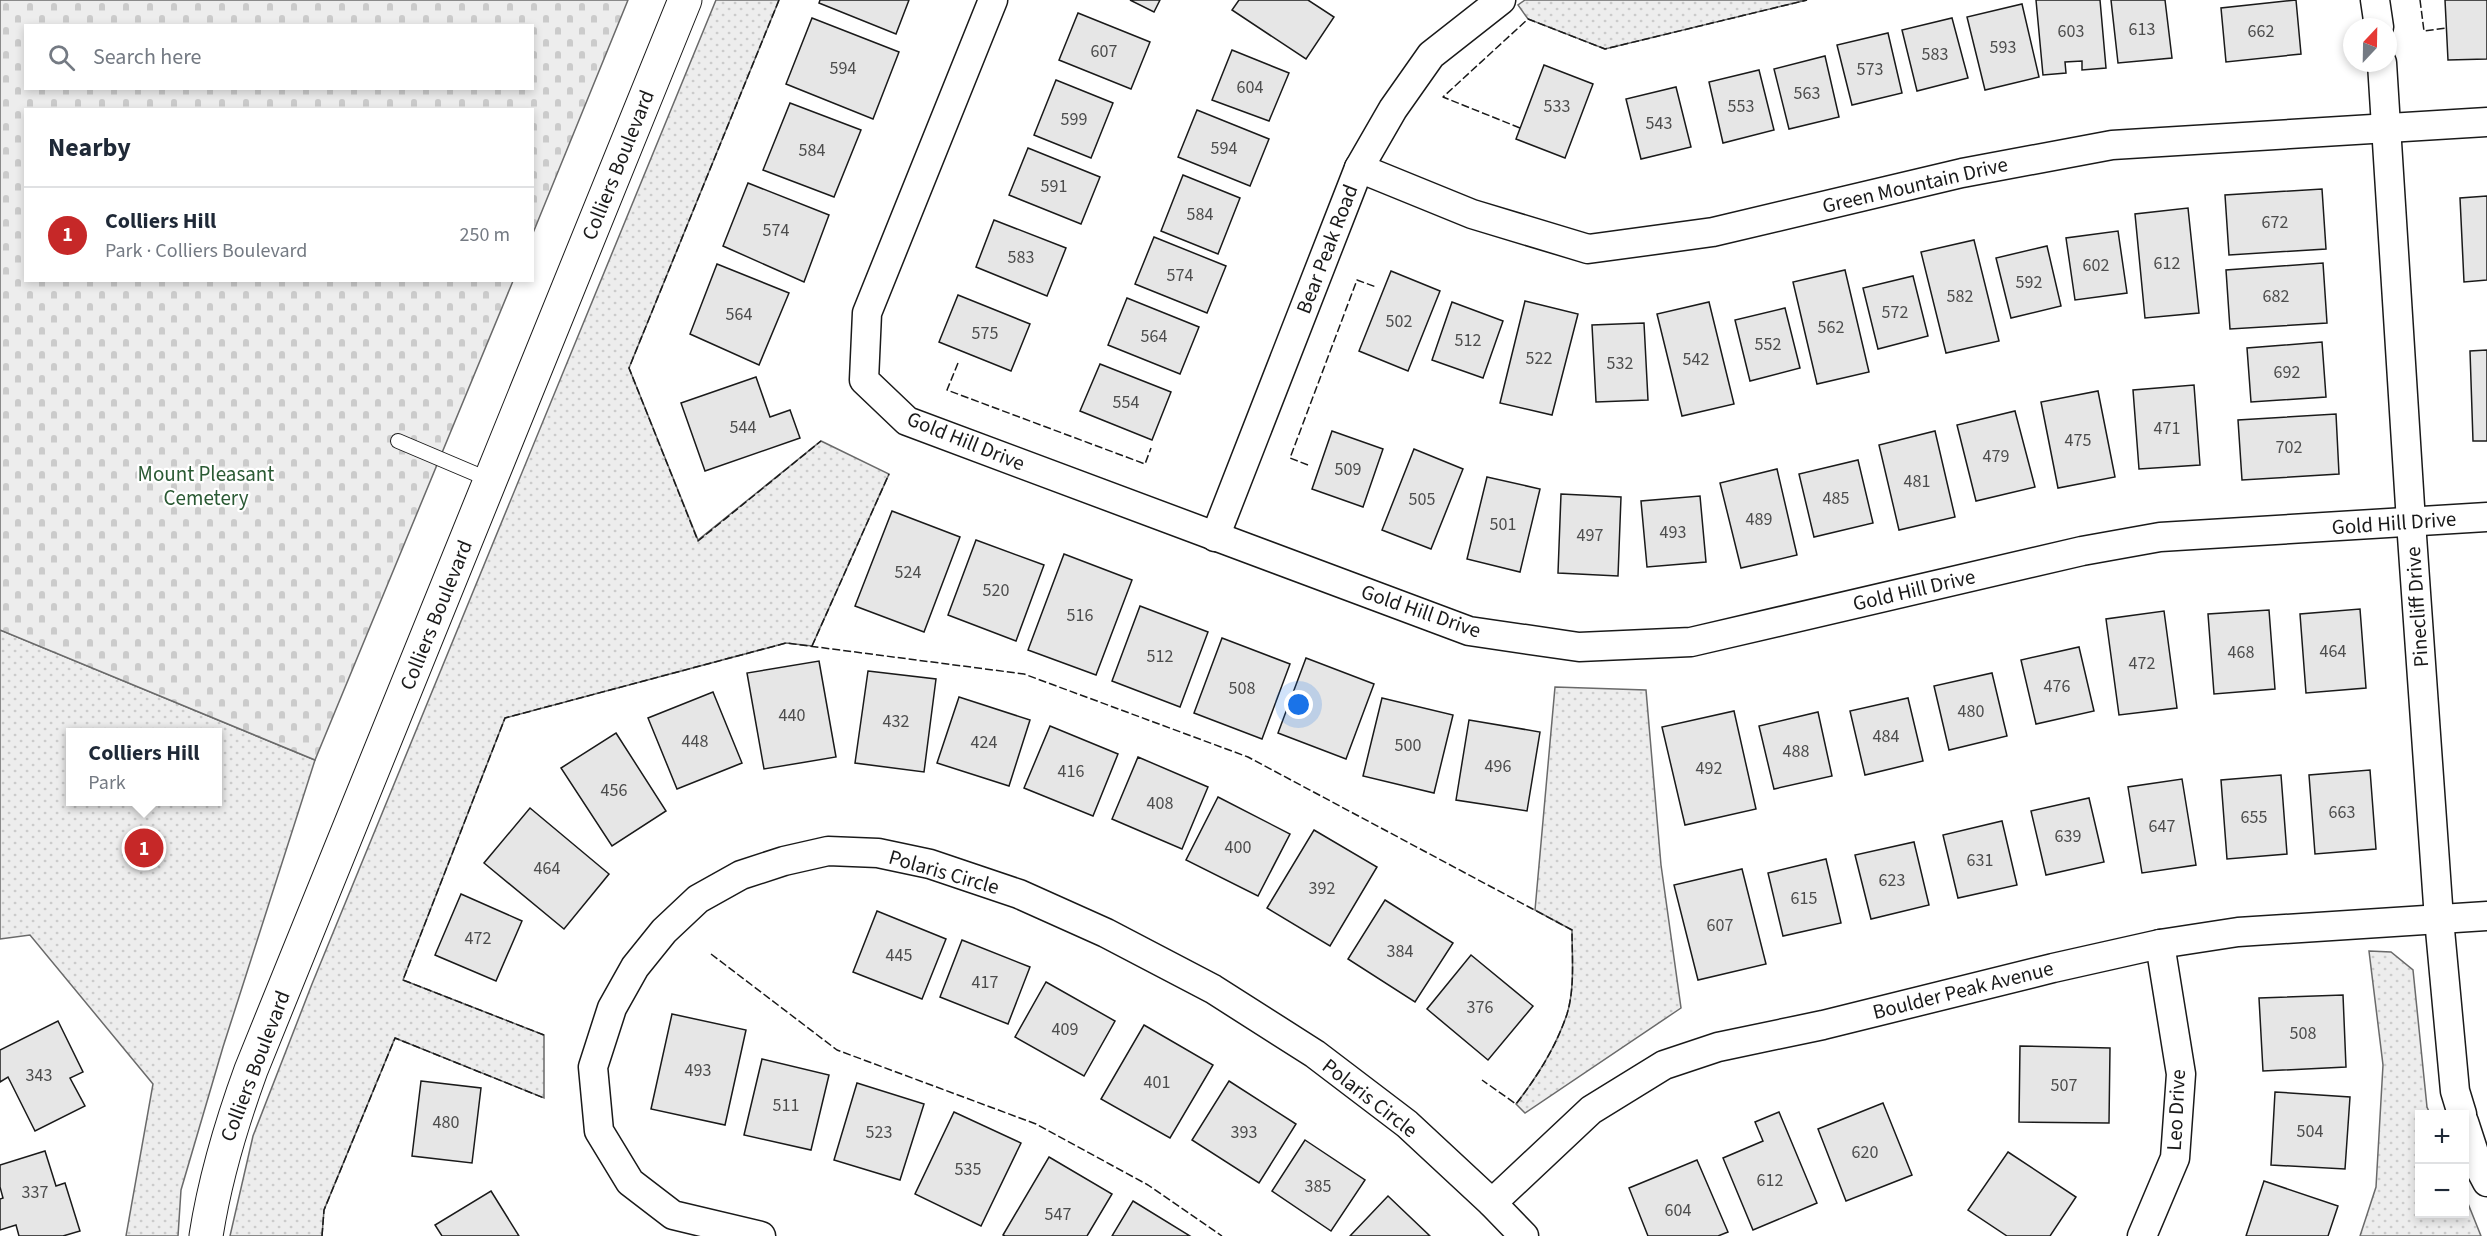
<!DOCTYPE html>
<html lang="en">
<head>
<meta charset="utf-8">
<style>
	:root { --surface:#fff; --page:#f6f6f7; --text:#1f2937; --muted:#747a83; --line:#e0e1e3; --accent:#c62828 }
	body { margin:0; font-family:"Source Sans 3",sans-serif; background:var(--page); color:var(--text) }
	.controls { position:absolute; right:18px; bottom:18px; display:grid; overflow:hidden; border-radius:0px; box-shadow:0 3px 9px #0003 }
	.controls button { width:54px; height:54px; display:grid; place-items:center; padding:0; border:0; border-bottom:2px solid var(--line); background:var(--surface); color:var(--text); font:30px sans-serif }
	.compass { position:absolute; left:2343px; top:18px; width:54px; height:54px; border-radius:50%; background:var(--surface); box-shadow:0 3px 9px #0003; rotate:22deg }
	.you { position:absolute; left:1299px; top:705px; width:21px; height:21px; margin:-15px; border:4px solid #fff; border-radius:50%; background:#1a73e8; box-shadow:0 0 0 9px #1a73e833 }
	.badge { display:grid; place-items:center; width:39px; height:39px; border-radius:50%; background:var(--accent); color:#fff; font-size:20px; font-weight:700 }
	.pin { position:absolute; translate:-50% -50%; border:3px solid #fff; box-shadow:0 2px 6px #0006 }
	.popup { position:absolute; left:66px; top:728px; width:156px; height:78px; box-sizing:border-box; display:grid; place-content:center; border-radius:0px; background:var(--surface); filter:drop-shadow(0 2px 4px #0005); font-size:20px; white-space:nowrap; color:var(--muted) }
	.popup b { font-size:22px; color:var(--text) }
	.popup::after { content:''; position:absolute; left:50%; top:100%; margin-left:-12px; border:12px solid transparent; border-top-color:var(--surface) }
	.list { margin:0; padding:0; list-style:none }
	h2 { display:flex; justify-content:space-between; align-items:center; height:78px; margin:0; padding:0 24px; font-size:26px }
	h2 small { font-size:20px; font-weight:400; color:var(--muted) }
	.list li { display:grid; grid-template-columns:39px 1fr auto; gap:18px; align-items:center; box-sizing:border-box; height:96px; padding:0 24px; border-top:2px solid var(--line) }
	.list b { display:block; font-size:22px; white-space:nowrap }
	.list p { margin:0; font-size:20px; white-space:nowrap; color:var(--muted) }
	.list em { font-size:20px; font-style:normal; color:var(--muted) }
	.icon { flex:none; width:33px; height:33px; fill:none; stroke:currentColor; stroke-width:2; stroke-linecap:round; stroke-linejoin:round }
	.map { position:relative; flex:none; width:2487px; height:1236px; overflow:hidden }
	.search { position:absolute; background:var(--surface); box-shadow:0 3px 9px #0003; left:24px; top:24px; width:510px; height:66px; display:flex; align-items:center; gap:15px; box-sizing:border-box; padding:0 21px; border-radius:0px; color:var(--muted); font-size:22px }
	.panel { position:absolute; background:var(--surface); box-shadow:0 3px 9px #0003; left:24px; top:108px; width:510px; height:174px; border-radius:0px }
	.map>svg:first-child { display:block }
	.grass { fill:url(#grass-dots); stroke:#6a6a6a; stroke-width:1.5; fill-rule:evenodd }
	.cemetery { fill:url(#cemetery-stones); stroke:#6a6a6a; stroke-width:1.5; fill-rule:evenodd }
	.building { fill:#e6e6e6; stroke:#1a1a1a; stroke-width:1.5 }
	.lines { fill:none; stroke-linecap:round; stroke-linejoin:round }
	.service-casing { stroke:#1a1a1a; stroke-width:16 }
	.minor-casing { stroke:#1a1a1a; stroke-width:31 }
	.tertiary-casing { stroke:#1a1a1a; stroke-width:35 }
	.service { stroke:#fff; stroke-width:14 }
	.minor { stroke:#fff; stroke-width:28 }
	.tertiary { stroke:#fff; stroke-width:33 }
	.fence { stroke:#1a1a1a; stroke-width:1.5; stroke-dasharray:8 3; stroke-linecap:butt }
	.labels { text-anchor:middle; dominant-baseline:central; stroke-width:4.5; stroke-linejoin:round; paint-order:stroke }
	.number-label { font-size:18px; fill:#4d4d4d }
	.street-label { font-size:21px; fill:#1a1a1a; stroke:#fff }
	.park-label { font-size:21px; fill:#2b5a34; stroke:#fff }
</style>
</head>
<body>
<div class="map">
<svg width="2487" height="1236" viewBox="0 0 2487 1236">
	<defs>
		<pattern id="grass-dots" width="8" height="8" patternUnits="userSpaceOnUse" patternTransform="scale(1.5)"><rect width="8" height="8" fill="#ededed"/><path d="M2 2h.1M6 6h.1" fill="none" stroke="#cbcbcb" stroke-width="1.8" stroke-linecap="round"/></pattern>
		<pattern id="cemetery-stones" width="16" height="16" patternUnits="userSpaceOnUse" patternTransform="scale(1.5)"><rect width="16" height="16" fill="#ededed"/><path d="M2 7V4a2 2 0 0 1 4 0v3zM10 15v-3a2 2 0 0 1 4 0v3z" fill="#cbcbcb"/></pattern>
	</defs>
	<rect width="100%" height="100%" fill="#fff"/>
	<g class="grass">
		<path d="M716 0H779L629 368 698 540 821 441 889 474 812 646 786 643 505 718 403 980 544 1035V1098L395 1038 324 1210 322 1236H230L253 1136 312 984Z"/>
		<path d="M1525 0H1807L1605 49 1528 19 1518 5Z"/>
		<path d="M0 630 315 760 223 1047 181 1190 178 1236H126L153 1084 30 935 0 939ZM70 732H218V802H70Z"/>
		<path d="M1555 687 1646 690 1661 865 1681 1008 1525 1113 1516 1104C1537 1077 1556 1047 1567 1014 1575 988 1572 957 1572 930L1535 910Z"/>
		<path d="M2369 951 2391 952 2413 970 2427 1107 2430 1114H2420V1214H2464L2465 1196 2481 1236H2360L2376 1187 2383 1065Z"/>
	</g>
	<path class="cemetery" d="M0 0H628L533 233 532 110H26V280L513 281 315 760 0 630ZM26 26H532V88H26Z"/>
	<g class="building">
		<path d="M820 0H909L896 34 819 3Z"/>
		<path d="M1130 0H1160L1154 12Z"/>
		<path d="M1239 0H1308L1334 17 1306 59 1232 10Z"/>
		<path d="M2036 0H2100L2106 68 2082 70V61L2065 62 2066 73 2043 75Z"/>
		<path d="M2111 0H2165L2172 58 2118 63Z"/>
		<path d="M2296 0 2301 54 2226 62 2221 8Z"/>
		<path d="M2445 0H2487V59L2448 60Z"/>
		<path d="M2022 4 2039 77 1985 90 1967 17Z"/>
		<path d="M1078 13 1150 42 1131 89 1059 60Z"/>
		<path d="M812 18 899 52 873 119 786 84Z"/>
		<path d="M1952 18 1968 78 1917 91 1902 30Z"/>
		<path d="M1888 33 1902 93 1852 105 1837 45Z"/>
		<path d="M1232 50 1289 73 1269 121 1212 100Z"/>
		<path d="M1825 56 1839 117 1789 129 1774 69Z"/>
		<path d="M1544 65 1593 84 1565 158 1516 139Z"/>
		<path d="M1759 70 1774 130 1723 143 1709 82Z"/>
		<path d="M1056 80 1113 103 1091 158 1034 135Z"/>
		<path d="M1676 87 1691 147 1641 159 1626 99Z"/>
		<path d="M790 103 861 130 834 197 763 170Z"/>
		<path d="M1197 110 1269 139 1250 186 1178 157Z"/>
		<path d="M1028 148 1100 177 1081 224 1009 195Z"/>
		<path d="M1183 175 1240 198 1218 254 1161 231Z"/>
		<path d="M748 183 829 215 804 282 723 246Z"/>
		<path d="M2322 189 2326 249 2229 255 2225 195Z"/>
		<path d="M2487 196V280L2464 282 2460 198Z"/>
		<path d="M2188 208 2199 313 2145 318 2135 214Z"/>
		<path d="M994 220 1066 248 1047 296 976 267Z"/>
		<path d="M2118 231 2127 293 2075 300 2066 238Z"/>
		<path d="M1154 237 1226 266 1207 313 1135 284Z"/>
		<path d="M1974 240 1999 341 1946 353 1921 252Z"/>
		<path d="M2047 246 2061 306 2011 318 1996 258Z"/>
		<path d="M2323 263 2327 323 2230 329 2226 270Z"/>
		<path d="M717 264 789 293 759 365 690 334Z"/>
		<path d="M1845 270 1869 372 1817 384 1793 282Z"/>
		<path d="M1391 271 1440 291 1408 371 1359 351Z"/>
		<path d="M1913 276 1928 336 1878 349 1863 288Z"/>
		<path d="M958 295 1030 324 1011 371 939 342Z"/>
		<path d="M1127 298 1199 327 1180 374 1108 345Z"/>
		<path d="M1525 301 1578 314 1552 415 1500 403Z"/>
		<path d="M1452 302 1503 321 1483 378 1432 360Z"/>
		<path d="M1709 302 1734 404 1682 416 1657 314Z"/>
		<path d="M1785 308 1800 368 1750 381 1735 320Z"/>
		<path d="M1644 323 1648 400 1596 402 1592 325Z"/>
		<path d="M2322 342 2326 397 2251 402 2247 348Z"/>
		<path d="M2487 350V441H2473L2470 351Z"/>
		<path d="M1100 364 1171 392 1152 440 1080 411Z"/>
		<path d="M756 377 770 417 790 410 800 438 705 471 681 403Z"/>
		<path d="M2194 385 2200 465 2139 469 2133 390Z"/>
		<path d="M2098 391 2115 477 2058 488 2041 402Z"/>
		<path d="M2015 411 2035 487 1976 501 1957 425Z"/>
		<path d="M2336 414 2339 474 2242 480 2238 420Z"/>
		<path d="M1332 431 1383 449 1363 507 1312 489Z"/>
		<path d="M1935 431 1955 517 1899 530 1879 445Z"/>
		<path d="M1414 449 1463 469 1431 549 1382 530Z"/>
		<path d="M1858 460 1873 523 1814 537 1799 474Z"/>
		<path d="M1777 469 1797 555 1741 568 1720 483Z"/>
		<path d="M1487 477 1540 489 1520 572 1467 559Z"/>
		<path d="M1561 494 1621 497 1618 576 1558 573Z"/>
		<path d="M1700 496 1706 562 1647 567 1641 501Z"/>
		<path d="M892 511 960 537 924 632 855 606Z"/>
		<path d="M976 540 1044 565 1016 641 948 615Z"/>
		<path d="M1064 554 1132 580 1096 675 1028 650Z"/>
		<path d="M1140 606 1208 632 1180 707 1112 681Z"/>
		<path d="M2360 609 2366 688 2306 693 2300 614Z"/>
		<path d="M2269 610 2275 689 2214 694 2208 614Z"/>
		<path d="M2164 611 2177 708 2119 715 2106 619Z"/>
		<path d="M1222 638 1290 664 1262 739 1194 713Z"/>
		<path d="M2079 647 2094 711 2036 724 2021 660Z"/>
		<path d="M1306 658 1374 684 1346 759 1278 733Z"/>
		<path d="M819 661 836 757 764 769 747 673Z"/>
		<path d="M868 671 936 679 924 772 855 763Z"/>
		<path d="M1992 673 2007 736 1949 750 1934 686Z"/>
		<path d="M713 692 742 763 677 789 648 718Z"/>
		<path d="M959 697 1030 720 1009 786 937 763Z"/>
		<path d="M1382 698 1453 715 1434 793 1363 776Z"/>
		<path d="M1908 698 1923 761 1865 775 1850 711Z"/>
		<path d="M1734 711 1756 809 1685 825 1662 727Z"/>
		<path d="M1818 712 1832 776 1774 789 1759 726Z"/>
		<path d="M1469 720 1540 732 1527 811 1456 800Z"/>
		<path d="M1050 726 1118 754 1093 816 1024 788Z"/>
		<path d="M616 733 666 811 612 846 561 768Z"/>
		<path d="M1138 757 1208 787 1182 849 1112 819Z"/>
		<path d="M2370 770 2376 849 2315 854 2309 775Z"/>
		<path d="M2281 775 2287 854 2227 859 2221 780Z"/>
		<path d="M2182 779 2196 865 2142 873 2128 787Z"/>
		<path d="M1218 797 1290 834 1258 896 1186 860Z"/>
		<path d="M2089 798 2104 862 2046 875 2031 811Z"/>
		<path d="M530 808 609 874 564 929 484 863Z"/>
		<path d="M2002 821 2017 885 1958 898 1943 835Z"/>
		<path d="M1314 830 1377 867 1330 946 1267 908Z"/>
		<path d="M1914 842 1929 905 1871 919 1855 855Z"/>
		<path d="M1826 859 1841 923 1783 936 1768 873Z"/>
		<path d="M1742 869 1766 964 1698 980 1674 885Z"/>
		<path d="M461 894 522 921 496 981 435 955Z"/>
		<path d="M1385 900 1453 943 1415 1002 1348 959Z"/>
		<path d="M877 911 946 939 922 999 853 972Z"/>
		<path d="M962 940 1030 967 1008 1024 940 997Z"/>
		<path d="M1471 955 1533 1006 1488 1060 1427 1009Z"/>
		<path d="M1046 982 1115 1021 1084 1076 1015 1037Z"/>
		<path d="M2343 995 2346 1067 2263 1071 2259 998Z"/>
		<path d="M672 1014 746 1030 725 1125 651 1109Z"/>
		<path d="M58 1021 83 1072 70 1078 85 1106 35 1131 8 1077 0 1082V1050Z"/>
		<path d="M1144 1025 1213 1065 1170 1138 1101 1099Z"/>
		<path d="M2020 1046 2110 1048 2109 1123 2019 1122Z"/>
		<path d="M762 1059 829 1075 811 1150 744 1135Z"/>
		<path d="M421 1081 481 1088 472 1163 412 1156Z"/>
		<path d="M1229 1081 1296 1124 1259 1183 1192 1140Z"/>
		<path d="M857 1083 924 1104 900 1180 834 1160Z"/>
		<path d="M2275 1092 2350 1097 2345 1169 2271 1165Z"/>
		<path d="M1883 1103 1912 1175 1846 1201 1818 1129Z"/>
		<path d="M954 1112 1021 1143 981 1226 915 1194Z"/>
		<path d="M1779 1112 1817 1203 1753 1230 1723 1158 1763 1141 1755 1122Z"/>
		<path d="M1305 1140 1365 1180 1331 1231 1272 1191Z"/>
		<path d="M45 1151 56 1186 65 1183 80 1231 63 1236H19L16 1225 0 1230V1199L3 1198 0 1187V1165Z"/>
		<path d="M2008 1152 2076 1197 2050 1236H2007L1968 1210Z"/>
		<path d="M1049 1157 1112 1194 1087 1236H1005L1003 1235Z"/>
		<path d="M1697 1160 1728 1232 1718 1236H1648L1629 1188Z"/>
		<path d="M2264 1181 2338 1206 2328 1236H2246Z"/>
		<path d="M491 1191 519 1236H442L435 1225Z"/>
		<path d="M1388 1196 1430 1236H1350Z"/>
		<path d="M1133 1201 1190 1236H1112Z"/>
	</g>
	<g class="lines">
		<defs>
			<path id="service" d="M398 441 490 480"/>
			<g id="minor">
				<path d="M993 0 867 313 864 380 907 421 1469 631 1579 647 1691 642 2082 551 2160 537 2487 517"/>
				<path d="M2375 0 2379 27"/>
				<path d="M2382 63 2411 522 2439 919 2455 1091 2462 1114"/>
				<path d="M1359 168 1472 214 1588 249 1713 232 1962 173 2112 145 2487 122"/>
				<path d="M1215 537 1359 168 1393 109 1431 55 1501 0"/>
				<path d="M2464 1122 2478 1165 2487 1182"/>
				<path d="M1492 1203 1591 1110 1664 1065 1718 1047 1823 1025 2053 968 2160 944 2238 932 2487 916"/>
				<path d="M761 1236 673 1215 630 1182 599 1131 593 1067 612 1008 635 967 664 931 698 899 741 875 784 861 828 851 878 853 930 864 1019 894 1106 933 1213 989 1315 1054 1407 1124 1492 1203 1524 1236"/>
				<path d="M2142 1236 2175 1158 2181 1074 2160 944"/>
			</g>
			<path id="tertiary" d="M206 1236C215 1178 231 1125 251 1070L685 0"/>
		</defs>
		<use href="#service" class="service-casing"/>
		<use href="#minor" class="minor-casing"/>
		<use href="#tertiary" class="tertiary-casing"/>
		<use href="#service" class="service"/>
		<use href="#minor" class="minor"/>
		<use href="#tertiary" class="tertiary"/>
		<g class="fence">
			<path d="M779 0 629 368 698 541 821 441"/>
			<path d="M2420 0 2424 31 2446 28"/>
			<path d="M1520 128 1443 97 1528 19 1605 49 1807 0"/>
			<path d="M958 363 947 390 1145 464 1151 448"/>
			<path d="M1308 465 1290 458 1357 280 1376 287"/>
			<path d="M812 646 889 474"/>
			<path d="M711 954 837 1050 1036 1124 1148 1185 1222 1236"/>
			<path d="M544 1035 403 980 505 718 786 643 1024 674 1248 757 1572 930C1572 957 1575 988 1567 1014 1556 1047 1537 1077 1516 1104L1482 1080"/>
			<path d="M322 1236 324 1210 395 1038 544 1098"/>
		</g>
	</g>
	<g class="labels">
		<g class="number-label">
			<text x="2142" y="29">613</text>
			<text x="2071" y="31">603</text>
			<text x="2261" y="31">662</text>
			<text x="2003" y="47">593</text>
			<text x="1104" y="51">607</text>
			<text x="1935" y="54">583</text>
			<text x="843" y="68">594</text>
			<text x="1870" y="69">573</text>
			<text x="1250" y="87">604</text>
			<text x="1807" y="93">563</text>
			<text x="1557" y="106">533</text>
			<text x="1741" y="106">553</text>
			<text x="1074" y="119">599</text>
			<text x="1659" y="123">543</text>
			<text x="1224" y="148">594</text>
			<text x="812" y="150">584</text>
			<text x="1054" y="186">591</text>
			<text x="1200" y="214">584</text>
			<text x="2275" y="222">672</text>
			<text x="776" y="230">574</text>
			<text x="1021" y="257">583</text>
			<text x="2167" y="263">612</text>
			<text x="2096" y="265">602</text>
			<text x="1180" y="275">574</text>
			<text x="2029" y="282">592</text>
			<text x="1960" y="296">582</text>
			<text x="2276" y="296">682</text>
			<text x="1895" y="312">572</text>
			<text x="739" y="314">564</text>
			<text x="1399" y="321">502</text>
			<text x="1831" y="327">562</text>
			<text x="985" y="333">575</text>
			<text x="1154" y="336">564</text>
			<text x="1468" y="340">512</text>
			<text x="1768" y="344">552</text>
			<text x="1539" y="358">522</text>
			<text x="1696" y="359">542</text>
			<text x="1620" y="363">532</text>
			<text x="2287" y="372">692</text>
			<text x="1126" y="402">554</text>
			<text x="743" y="427">544</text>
			<text x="2167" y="428">471</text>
			<text x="2078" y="440">475</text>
			<text x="2289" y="447">702</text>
			<text x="1996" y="456">479</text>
			<text x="1348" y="469">509</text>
			<text x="1917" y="481">481</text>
			<text x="1836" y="498">485</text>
			<text x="1422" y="499">505</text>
			<text x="1759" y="519">489</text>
			<text x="1503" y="524">501</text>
			<text x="1673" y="532">493</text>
			<text x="1590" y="535">497</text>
			<text x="908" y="572">524</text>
			<text x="996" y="590">520</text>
			<text x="1080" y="615">516</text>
			<text x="2333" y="651">464</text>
			<text x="2241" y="652">468</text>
			<text x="1160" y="656">512</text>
			<text x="2142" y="663">472</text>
			<text x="2057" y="686">476</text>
			<text x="1242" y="688">508</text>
			<text x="1971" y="711">480</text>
			<text x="792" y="715">440</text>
			<text x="896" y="721">432</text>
			<text x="1886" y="736">484</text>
			<text x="695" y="741">448</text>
			<text x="984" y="742">424</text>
			<text x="1408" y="745">500</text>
			<text x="1796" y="751">488</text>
			<text x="1498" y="766">496</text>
			<text x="1709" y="768">492</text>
			<text x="1071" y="771">416</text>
			<text x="614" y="790">456</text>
			<text x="1160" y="803">408</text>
			<text x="2342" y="812">663</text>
			<text x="2254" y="817">655</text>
			<text x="2162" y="826">647</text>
			<text x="2068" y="836">639</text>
			<text x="1238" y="847">400</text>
			<text x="1980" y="860">631</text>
			<text x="547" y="868">464</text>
			<text x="1892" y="880">623</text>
			<text x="1322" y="888">392</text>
			<text x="1804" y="898">615</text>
			<text x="1720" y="925">607</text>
			<text x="478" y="938">472</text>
			<text x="1400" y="951">384</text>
			<text x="899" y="955">445</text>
			<text x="985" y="982">417</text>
			<text x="1480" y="1007">376</text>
			<text x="1065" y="1029">409</text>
			<text x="2303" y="1033">508</text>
			<text x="698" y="1070">493</text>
			<text x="39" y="1075">343</text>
			<text x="1157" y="1082">401</text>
			<text x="2064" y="1085">507</text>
			<text x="786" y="1105">511</text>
			<text x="446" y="1122">480</text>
			<text x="2310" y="1131">504</text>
			<text x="879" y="1132">523</text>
			<text x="1244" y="1132">393</text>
			<text x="1865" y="1152">620</text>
			<text x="968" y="1169">535</text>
			<text x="1770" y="1180">612</text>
			<text x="1318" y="1186">385</text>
			<text x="35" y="1192">337</text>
			<text x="1678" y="1210">604</text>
			<text x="1058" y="1214">547</text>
		</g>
		<g class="street-label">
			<text transform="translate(618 165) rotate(-68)">Colliers Boulevard</text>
			<text transform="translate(1915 185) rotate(-13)">Green Mountain Drive</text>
			<text transform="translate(1327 249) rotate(-69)">Bear Peak Road</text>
			<text transform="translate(966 441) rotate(22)">Gold Hill Drive</text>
			<text transform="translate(2394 523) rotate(-4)">Gold Hill Drive</text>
			<text transform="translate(1914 590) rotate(-13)">Gold Hill Drive</text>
			<text transform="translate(2417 607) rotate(-94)">Pinecliff Drive</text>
			<text transform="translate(1421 611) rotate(19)">Gold Hill Drive</text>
			<text transform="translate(436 615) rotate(-68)">Colliers Boulevard</text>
			<text transform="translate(944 872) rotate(16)">Polaris Circle</text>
			<text transform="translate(1963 990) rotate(-14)">Boulder Peak Avenue</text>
			<text transform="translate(255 1066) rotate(-69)">Colliers Boulevard</text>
			<text transform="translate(1370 1098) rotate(38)">Polaris Circle</text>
			<text transform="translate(2176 1110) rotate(-87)">Leo Drive</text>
		</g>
		<g class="park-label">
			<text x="206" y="474">Mount Pleasant<tspan x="206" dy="24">Cemetery</tspan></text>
		</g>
	</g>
</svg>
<div class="controls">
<button>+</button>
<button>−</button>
</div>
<svg class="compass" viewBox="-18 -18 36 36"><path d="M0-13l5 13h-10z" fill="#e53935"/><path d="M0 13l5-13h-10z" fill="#747a83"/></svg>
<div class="you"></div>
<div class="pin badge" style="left:144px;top:848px">1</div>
<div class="popup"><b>Colliers Hill</b>Park</div>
<div class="search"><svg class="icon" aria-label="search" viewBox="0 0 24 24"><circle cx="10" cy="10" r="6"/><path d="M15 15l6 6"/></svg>Search here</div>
<section class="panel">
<h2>Nearby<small></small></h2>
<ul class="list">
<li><span class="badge">1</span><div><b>Colliers Hill</b><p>Park · Colliers Boulevard</p></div><em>250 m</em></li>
</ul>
</section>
</div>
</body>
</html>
